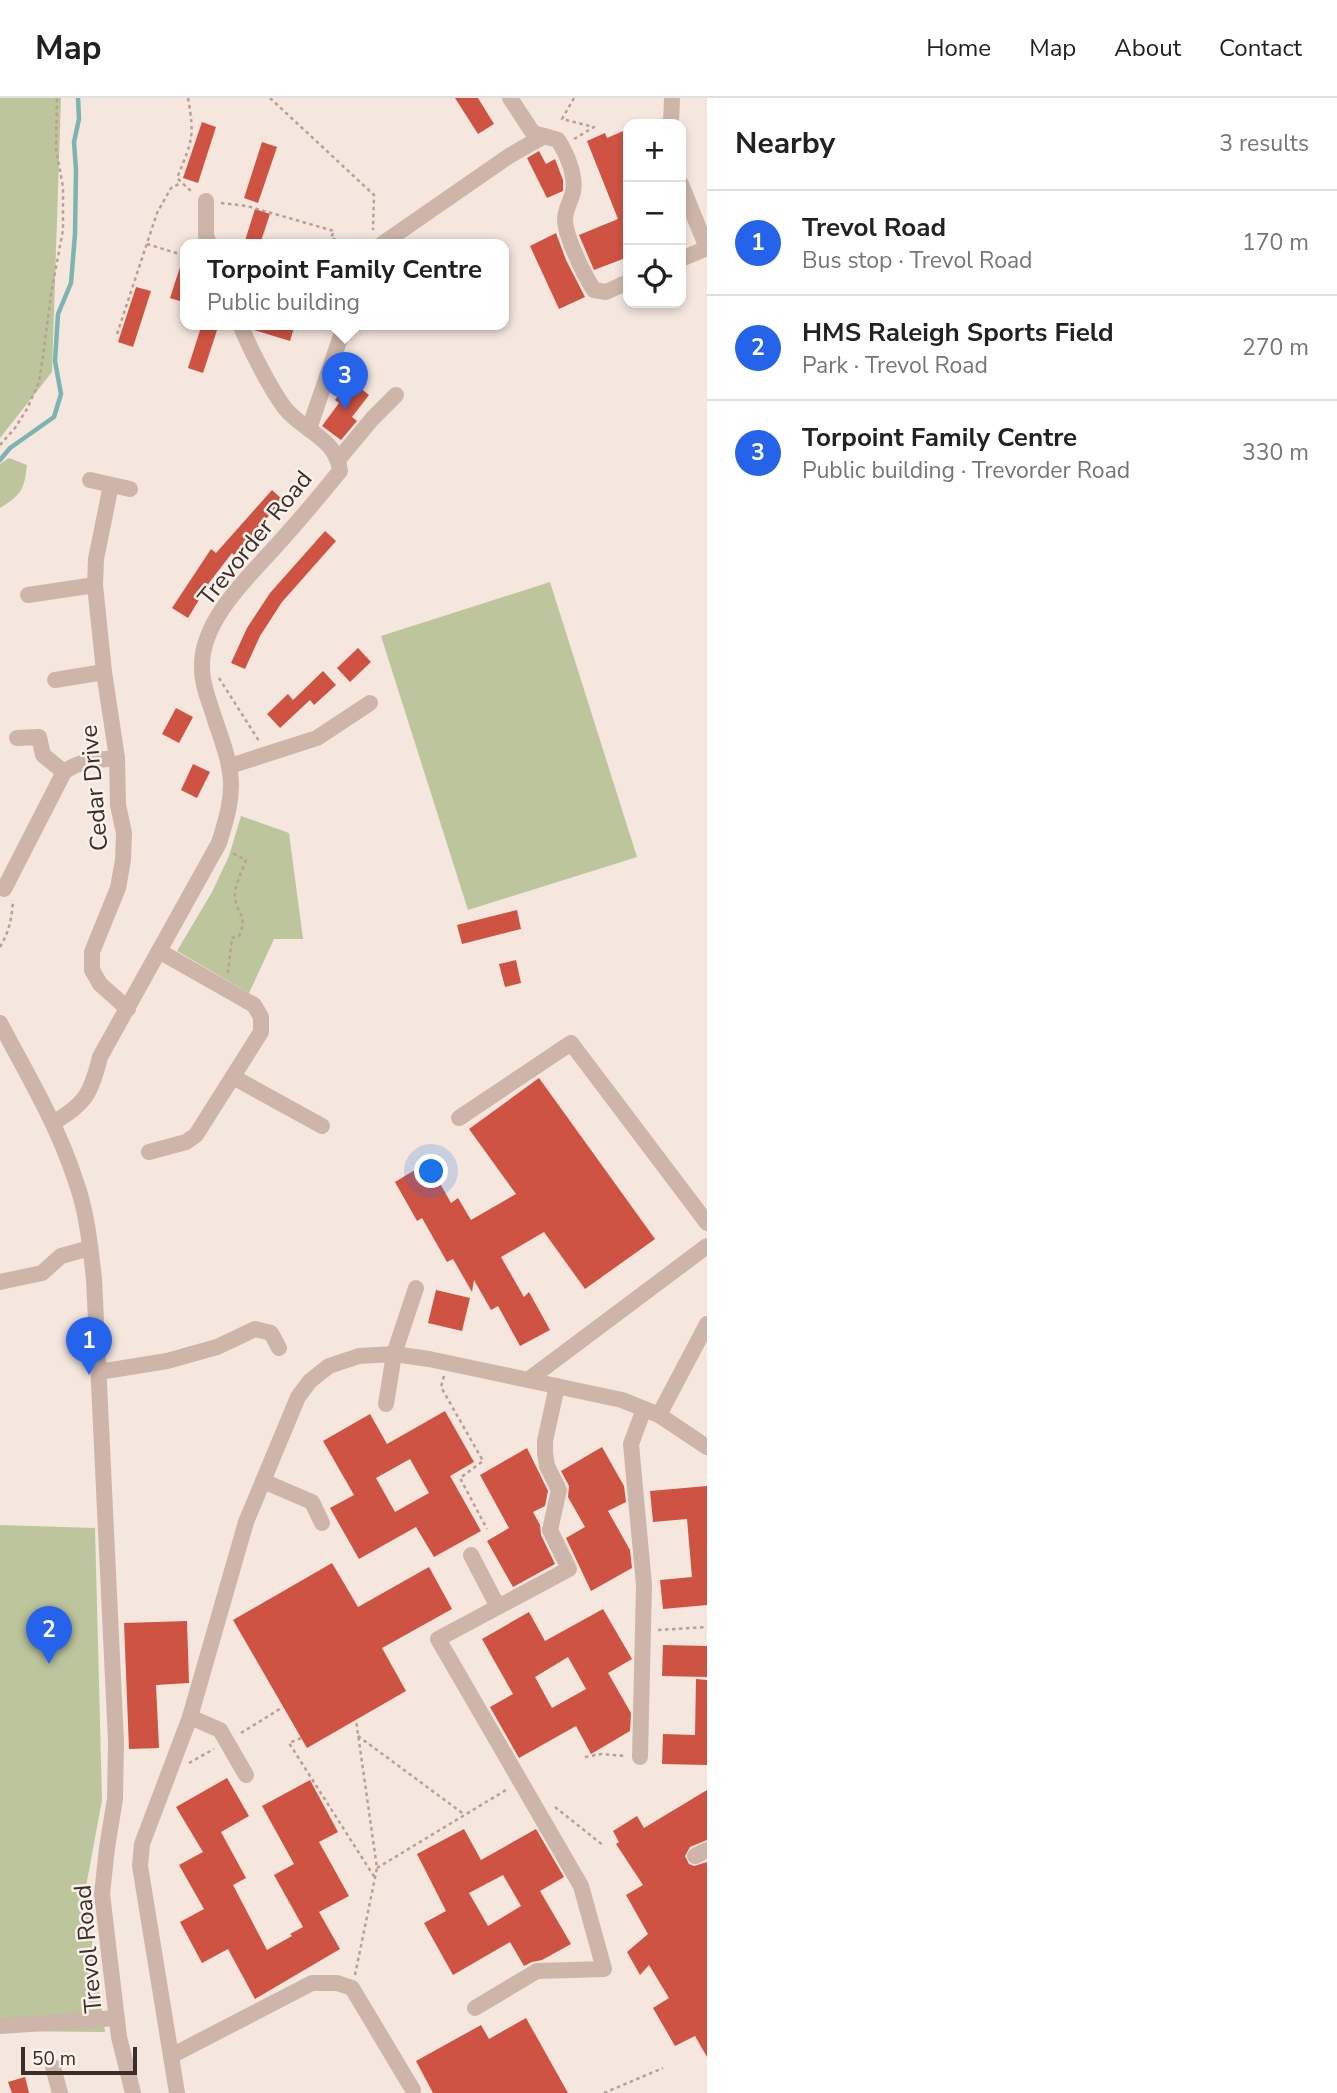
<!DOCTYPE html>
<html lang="en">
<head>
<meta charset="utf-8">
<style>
	:root { --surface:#fff; --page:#f2f2f2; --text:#222; --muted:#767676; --line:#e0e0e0; --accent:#2563eb }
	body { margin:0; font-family:"Nunito Sans",sans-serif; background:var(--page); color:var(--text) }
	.controls { position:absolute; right:21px; top:21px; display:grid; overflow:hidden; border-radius:14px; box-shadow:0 4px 10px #0003 }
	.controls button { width:63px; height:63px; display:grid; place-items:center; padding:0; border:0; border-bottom:2px solid var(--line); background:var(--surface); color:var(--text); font:35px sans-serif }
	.scale { position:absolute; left:21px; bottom:18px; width:116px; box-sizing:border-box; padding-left:7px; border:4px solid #3b2d29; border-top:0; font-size:19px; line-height:24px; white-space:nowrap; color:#3b2d29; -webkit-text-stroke:5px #fbf2ec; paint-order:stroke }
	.you { position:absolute; left:432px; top:1074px; width:24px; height:24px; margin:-18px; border:5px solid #fff; border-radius:50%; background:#1a73e8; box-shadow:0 0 0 10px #1a73e833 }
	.badge { display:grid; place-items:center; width:46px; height:46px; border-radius:50%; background:var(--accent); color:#fff; font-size:23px; font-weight:700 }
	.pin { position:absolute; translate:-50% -58px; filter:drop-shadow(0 2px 4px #0008) }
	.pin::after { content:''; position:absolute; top:37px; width:24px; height:21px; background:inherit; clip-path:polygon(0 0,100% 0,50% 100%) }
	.popup { position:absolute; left:180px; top:141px; width:329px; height:91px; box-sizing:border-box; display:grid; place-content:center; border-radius:14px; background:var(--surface); filter:drop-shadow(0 2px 5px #0005); font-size:23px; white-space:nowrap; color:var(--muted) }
	.popup b { font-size:26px; color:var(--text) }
	.popup::after { content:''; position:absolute; left:50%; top:100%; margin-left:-14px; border:14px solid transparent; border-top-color:var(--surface) }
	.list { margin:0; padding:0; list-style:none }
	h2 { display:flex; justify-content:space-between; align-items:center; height:91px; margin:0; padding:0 28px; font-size:30px }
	h2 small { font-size:23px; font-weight:400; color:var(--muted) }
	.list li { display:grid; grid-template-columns:46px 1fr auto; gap:21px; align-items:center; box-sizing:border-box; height:105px; padding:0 28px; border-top:2px solid var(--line) }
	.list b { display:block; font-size:26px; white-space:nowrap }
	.list p { margin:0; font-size:23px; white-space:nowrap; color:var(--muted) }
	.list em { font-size:23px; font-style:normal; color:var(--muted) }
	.icon { flex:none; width:38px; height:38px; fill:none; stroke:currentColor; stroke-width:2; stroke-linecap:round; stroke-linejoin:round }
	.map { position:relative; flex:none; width:707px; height:1995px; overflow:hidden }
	header { display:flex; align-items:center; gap:42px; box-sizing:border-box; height:98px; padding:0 35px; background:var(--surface); border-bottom:2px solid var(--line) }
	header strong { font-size:33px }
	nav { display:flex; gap:38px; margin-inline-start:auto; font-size:24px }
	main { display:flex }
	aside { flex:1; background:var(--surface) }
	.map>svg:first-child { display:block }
	.green { fill:#bdc59d }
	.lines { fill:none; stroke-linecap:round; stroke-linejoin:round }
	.stream { stroke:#7bb4b0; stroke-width:4.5 }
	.building { fill:#cf5342; fill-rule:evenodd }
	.path { stroke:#ba9f93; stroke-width:2.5; stroke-dasharray:3.5 3.5; stroke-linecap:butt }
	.minor { stroke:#ceb5a9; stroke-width:16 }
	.labels { text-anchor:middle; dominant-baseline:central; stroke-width:5; stroke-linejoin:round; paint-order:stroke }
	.street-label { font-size:24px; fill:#3b2d29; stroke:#fbf2ec }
</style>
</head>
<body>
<header>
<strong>Map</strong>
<nav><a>Home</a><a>Map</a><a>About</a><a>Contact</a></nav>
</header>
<main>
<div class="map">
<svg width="707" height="1995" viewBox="0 0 707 1995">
	<rect width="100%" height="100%" fill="#f5e7de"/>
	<g class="green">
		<path d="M0 0H61L52 274 0 340Z"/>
		<path d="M9 360 27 367C24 392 22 396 0 410V366Z"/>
		<path d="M550 484 637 759 468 812 381 538Z"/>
		<path d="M241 718 289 735 303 841H274L249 895 177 853 212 794 229 758Z"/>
		<path d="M0 1427 95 1430 102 1702 85 1794 105 1934 0 1933Z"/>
	</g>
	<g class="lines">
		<path class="stream" d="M0 362 10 350 54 319 61 296 55 263 58 216 71 185 75 136 76 72 74 44 79 21 78 0"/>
	</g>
	<g class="building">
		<path d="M455 0H478L494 26 478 36Z"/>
		<path d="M202 24 216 29 198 85 183 80Z"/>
		<path d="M628 31V159L594 172 579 137 618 121 587 43 605 35 607 40Z"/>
		<path d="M262 44 277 49 258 105 244 100Z"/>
		<path d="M539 53 546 66 555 61 563 82V93L547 100 527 60Z"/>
		<path d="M255 111 270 116 260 146H244Z"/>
		<path d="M556 135 566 162 585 199 559 211 530 148Z"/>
		<path d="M183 160H186V205L170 200Z"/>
		<path d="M136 189 151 193 133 249 118 244Z"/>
		<path d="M202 226H219L203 275 188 270Z"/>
		<path d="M251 226H295L290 243 254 232Z"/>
		<path d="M350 282 369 297 352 319 357 323 341 342 322 328 339 305 335 302Z"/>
		<path d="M272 392 283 402 234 457 232 455 209 485 188 520 172 510 211 451 216 455Z"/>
		<path d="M325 433 336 443 282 504 260 538 245 571 231 565 247 530 270 495Z"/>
		<path d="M358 550 371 564 350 584 337 570Z"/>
		<path d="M323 573 336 587 314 607 310 602 280 630 267 616 288 596 293 602Z"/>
		<path d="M176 610 193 619 179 645 162 636Z"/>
		<path d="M193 666 210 674 197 700 181 692Z"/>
		<path d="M517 812 521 831 462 846 457 827Z"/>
		<path d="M516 862 521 885 505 889 499 866Z"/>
		<path d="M539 980 655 1141 585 1191 544 1134 501 1159 524 1199 529 1194 550 1232 520 1248 498 1208 491 1212 474 1182 472 1194 453 1161 447 1164 422 1120 417 1123 395 1084 428 1064 451 1105 458 1100 471 1122 516 1096 469 1031Z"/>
		<path d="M436 1192 470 1200 462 1233 428 1225Z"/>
		<path d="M445 1313 474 1364 450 1378 481 1433 434 1459 416 1429 359 1461 330 1410 354 1397 323 1343 370 1316 387 1346ZM410 1361 429 1395 395 1414 376 1380Z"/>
		<path d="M602 1349 624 1388 626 1404 608 1413 630 1452 632 1470 591 1493 566 1440 585 1429 568 1399 569 1388 561 1373Z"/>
		<path d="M527 1350 548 1393 545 1408 533 1414 540 1427 541 1437 555 1466 513 1489 487 1443 509 1430 480 1377Z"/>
		<path d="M707 1388V1507L663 1511 660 1482 692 1479 687 1421 653 1424 650 1393Z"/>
		<path d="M332 1465 358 1509 429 1469 452 1511 382 1550 406 1593 307 1650 233 1522Z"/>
		<path d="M603 1511 632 1561 608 1575 631 1615 630 1633 591 1656 576 1628 519 1660 490 1609 513 1596 482 1541 529 1514 545 1543ZM568 1559 586 1591 552 1610 535 1579Z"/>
		<path d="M187 1523 189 1585 156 1587 159 1650 129 1651 124 1525Z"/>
		<path d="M663 1547 707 1548V1579L662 1578Z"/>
		<path d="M696 1581 707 1582V1667L662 1666 663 1636 695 1637Z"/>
		<path d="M227 1680 249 1718 221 1734 246 1780 233 1787 267 1852 292 1838 290 1836 303 1829 274 1777 294 1766 262 1708 310 1682 338 1734 319 1744 349 1798 319 1814 340 1851 255 1901 228 1851 202 1865 180 1824 204 1811 179 1767 203 1754 176 1709Z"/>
		<path d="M707 1692V1742L690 1749 685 1758 689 1766 694 1768 707 1764V1959L695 1938 675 1948 653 1910 669 1900 649 1867 640 1877 627 1854 648 1836 626 1797 643 1787 616 1746 619 1744 613 1733 637 1718 644 1730Z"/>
		<path d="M464 1731 481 1762 536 1731 564 1779 540 1793 571 1846 542 1862 532 1864 524 1868 510 1844 453 1877 424 1825 446 1813 417 1756ZM503 1777 521 1808 488 1828 469 1795Z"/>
		<path d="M526 1920 568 1995H433L416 1963 481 1927 489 1941Z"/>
		<path d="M25 1979 29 1995H12L8 1984Z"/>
	</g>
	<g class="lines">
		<g class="path">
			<path d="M188 0C195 40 192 43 177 80L193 95"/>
			<path d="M270 0 374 97 373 132"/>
			<path d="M574 41 594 29 562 21 574 0"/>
			<path d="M221 105 247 108 334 133 331 140 348 146"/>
			<path d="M147 146 186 158"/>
			<path d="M117 236 157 115 171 90 181 85"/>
			<path d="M0 347 15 330 27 311 39 284 43 258 51 196 63 132V89L56 51 57 0"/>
			<path d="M219 580 259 643"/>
			<path d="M0 849C9 834 12 820 13 802"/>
			<path d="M228 875 232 840 239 838C248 818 238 818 235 800 234 788 242 773 246 762L230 754"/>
			<path d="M444 1278 441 1289 483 1363 460 1380 487 1431"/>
			<path d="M658 1532 707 1529"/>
			<path d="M241 1635 283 1609"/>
			<path d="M358 1638 465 1717"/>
			<path d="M301 1640 289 1645 375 1780"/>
			<path d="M585 1659 601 1656 626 1658"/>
			<path d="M189 1665 214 1651"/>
			<path d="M555 1709 604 1748"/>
			<path d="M377 1770 506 1692"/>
			<path d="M355 1877 377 1770 356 1622"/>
			<path d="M604 1995 663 1970"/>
		</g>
		<g class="minor">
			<path d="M510 0 533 35 544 38"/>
			<path d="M671 26 672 0"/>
			<path d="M681 86 707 150"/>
			<path d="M206 103V137L209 146"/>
			<path d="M382 146 509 58 544 38 558 42C567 56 576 77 573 94 571 103 565 112 565 121 565 138 584 177 594 192L606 194 628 184"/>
			<path d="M681 161 707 150"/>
			<path d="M309 331 345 226"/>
			<path d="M338 362 372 321 396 297"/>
			<path d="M90 382 130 391"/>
			<path d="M111 387 96 461 95 487 104 574 117 660 118 707 124 735 123 762 118 790 92 854V872L100 886 128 911"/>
			<path d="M28 497 95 487"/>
			<path d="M55 582 104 574"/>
			<path d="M17 640 39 639 43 657 64 674"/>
			<path d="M230 668 317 640 370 605"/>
			<path d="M4 791 64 674C80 662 97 662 117 660"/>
			<path d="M0 925C27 976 57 1026 75 1081 87 1113 90 1147 94 1181L116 1643 115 1701 107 1750 102 1796 119 1939 133 1995"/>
			<path d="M233 979 322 1028"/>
			<path d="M459 1020 571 945 707 1125"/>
			<path d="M53 1025C85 1006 91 996 100 959L219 745C237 689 234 676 215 622 210 605 202 588 202 570 200 520 255 473 285 438 304 417 322 395 340 373 336 339 302 333 284 309 270 290 249 249 240 226"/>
			<path d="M149 1054 186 1044 196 1037 261 934V919L254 907 159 853"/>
			<path d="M0 1184 42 1175 61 1158 90 1150"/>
			<path d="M99 1274 167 1263 217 1249 255 1231 271 1235 279 1250"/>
			<path d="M528 1282 707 1148"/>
			<path d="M386 1306 394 1256 416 1190"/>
			<path d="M659 1317 707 1226"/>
			<path d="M263 1383 312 1404 322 1425"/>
			<path d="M471 1457 498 1509"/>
			<path d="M190 1619 220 1632 246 1677"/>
			<path d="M640 1659 644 1487 631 1346 644 1311"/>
			<path d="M695 1758 707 1752"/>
			<path d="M475 1910 537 1873 604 1871 581 1788 438 1541 569 1471 550 1432 559 1392 547 1368 545 1355V1343L557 1288"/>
			<path d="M0 1928 117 1920"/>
			<path d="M171 1958 312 1885H337L352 1890 413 1992"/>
			<path d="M53 1969 60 1995"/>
			<path d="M177 1995 140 1768 142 1746 190 1619 246 1424 298 1299 310 1283 329 1268 359 1258 394 1256 429 1261 528 1282 622 1302 659 1317 707 1349"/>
		</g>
	</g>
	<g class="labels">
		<g class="street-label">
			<text transform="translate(255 440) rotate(-51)">Trevorder Road</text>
			<text transform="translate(94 690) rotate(-95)">Cedar Drive</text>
			<text transform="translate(88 1851) rotate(-95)">Trevol Road</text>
		</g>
	</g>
</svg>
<div class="controls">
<button>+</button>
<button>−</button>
<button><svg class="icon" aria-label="locate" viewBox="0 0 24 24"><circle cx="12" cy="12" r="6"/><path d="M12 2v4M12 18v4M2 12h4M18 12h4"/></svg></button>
</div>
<div class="scale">50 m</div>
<div class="you"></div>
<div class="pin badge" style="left:89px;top:1277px">1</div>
<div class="pin badge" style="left:49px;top:1566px">2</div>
<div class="pin badge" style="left:345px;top:312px">3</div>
<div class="popup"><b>Torpoint Family Centre</b>Public building</div>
</div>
<aside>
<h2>Nearby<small>3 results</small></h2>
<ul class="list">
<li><span class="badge">1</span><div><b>Trevol Road</b><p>Bus stop · Trevol Road</p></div><em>170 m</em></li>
<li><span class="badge">2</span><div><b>HMS Raleigh Sports Field</b><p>Park · Trevol Road</p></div><em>270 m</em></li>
<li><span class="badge">3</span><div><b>Torpoint Family Centre</b><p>Public building · Trevorder Road</p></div><em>330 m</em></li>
</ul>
</aside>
</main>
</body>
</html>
